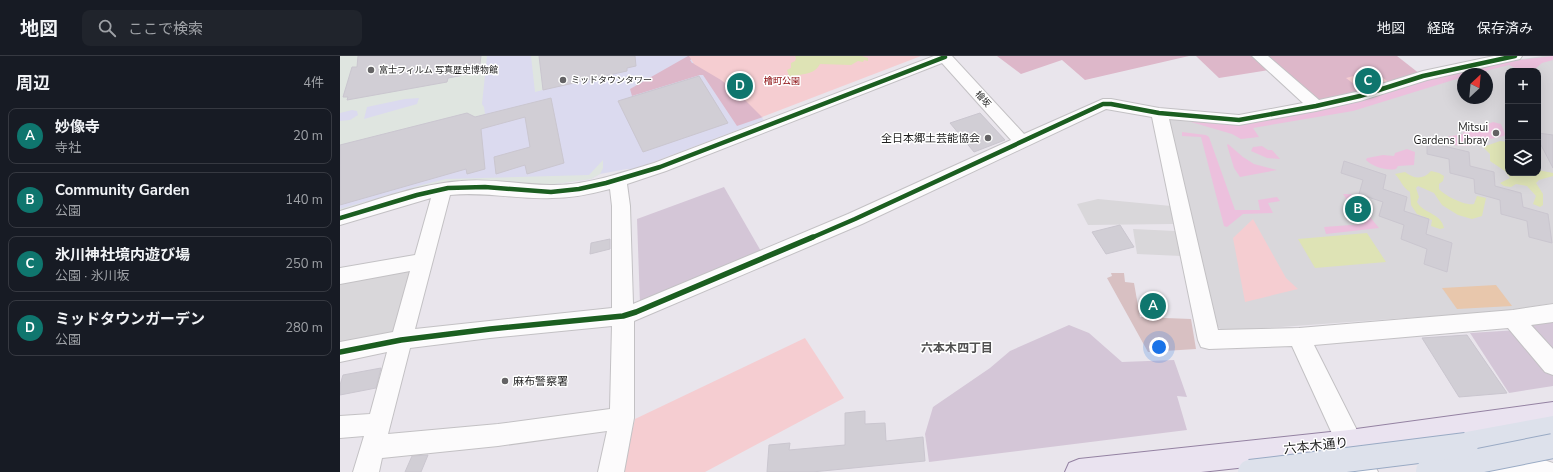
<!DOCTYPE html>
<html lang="ja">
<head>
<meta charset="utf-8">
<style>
	:root { --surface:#171b24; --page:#20242c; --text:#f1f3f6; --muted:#9ea1a6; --line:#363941; --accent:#0f766e }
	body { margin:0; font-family:"Nunito Sans","Noto Sans JP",sans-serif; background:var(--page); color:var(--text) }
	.controls { position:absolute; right:12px; top:12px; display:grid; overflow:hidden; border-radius:8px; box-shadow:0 4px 16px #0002 }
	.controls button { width:36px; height:36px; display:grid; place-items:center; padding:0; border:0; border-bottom:1px solid var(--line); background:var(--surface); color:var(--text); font:20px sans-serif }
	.compass { position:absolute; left:1117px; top:12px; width:36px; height:36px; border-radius:50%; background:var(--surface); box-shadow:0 4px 16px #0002; rotate:26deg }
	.you { position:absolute; left:819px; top:291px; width:14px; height:14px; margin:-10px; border:3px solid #fff; border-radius:50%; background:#1a73e8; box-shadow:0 0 0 6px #1a73e833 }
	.badge { display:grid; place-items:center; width:26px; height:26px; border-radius:50%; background:var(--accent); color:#fff; font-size:13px; font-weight:700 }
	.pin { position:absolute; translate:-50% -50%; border:2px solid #fff; box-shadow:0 1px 4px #0006 }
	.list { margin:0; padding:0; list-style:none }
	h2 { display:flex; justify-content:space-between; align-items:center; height:52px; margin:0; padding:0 16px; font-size:17px }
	h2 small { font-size:13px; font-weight:400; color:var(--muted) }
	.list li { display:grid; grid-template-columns:26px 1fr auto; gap:12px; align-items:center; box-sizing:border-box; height:56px; margin:0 8px 8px; padding:0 8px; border:1px solid var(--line); border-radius:8px }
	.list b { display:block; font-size:15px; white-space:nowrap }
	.list p { margin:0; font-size:13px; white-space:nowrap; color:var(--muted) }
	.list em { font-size:13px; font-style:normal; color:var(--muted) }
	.icon { flex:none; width:22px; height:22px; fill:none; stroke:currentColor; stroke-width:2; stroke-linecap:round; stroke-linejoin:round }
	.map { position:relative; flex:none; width:1213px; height:416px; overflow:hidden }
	header { display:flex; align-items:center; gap:24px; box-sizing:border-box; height:56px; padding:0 20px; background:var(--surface); border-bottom:1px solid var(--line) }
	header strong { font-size:19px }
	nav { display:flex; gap:22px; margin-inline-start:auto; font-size:14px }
	.search { width:280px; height:36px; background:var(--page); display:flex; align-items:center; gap:10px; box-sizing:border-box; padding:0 14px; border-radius:8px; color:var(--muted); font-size:15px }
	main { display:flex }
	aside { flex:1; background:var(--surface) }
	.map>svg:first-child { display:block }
	.residential { fill:#d9d7db; fill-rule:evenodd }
	.commercial { fill:#dbdaef }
	.construction { fill:#d4c6d7 }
	.grass { fill:#ecc0dd }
	.forest { fill:#ddb7c9 }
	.cemetery { fill:#d8c0c2 }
	.park { fill:#f5cdd1 }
	.pitch { fill:#e8c7ac }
	.parking { fill:#d9d7da }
	.plaza { fill:#dfe5e0; fill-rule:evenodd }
	.water { fill:#dee3b5 }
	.building { fill:#d1ced5; stroke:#cac6cf }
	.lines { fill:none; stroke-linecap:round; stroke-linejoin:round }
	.minor-casing { stroke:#c3c1c4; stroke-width:2 }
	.major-casing { stroke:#9482a2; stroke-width:2 }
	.highway-casing { stroke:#99aac4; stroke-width:2 }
	.minor { fill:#fcfbfc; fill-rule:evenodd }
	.major { fill:#eae3f0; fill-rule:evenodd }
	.highway { fill:#dde1eb; fill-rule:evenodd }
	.highway-bridge-casing { stroke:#99aac4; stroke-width:26; stroke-linecap:butt }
	.highway-bridge { stroke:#dde1eb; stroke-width:24 }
	.cycleway-far1-casing { stroke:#fff; stroke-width:6 }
	.cycleway-casing { stroke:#fff; stroke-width:8 }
	.cycleway-far1 { stroke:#1b5e20; stroke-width:4.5 }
	.cycleway { stroke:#1b5e20; stroke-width:5.5 }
	.poi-dot { fill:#646365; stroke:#fff; stroke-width:1.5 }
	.labels { text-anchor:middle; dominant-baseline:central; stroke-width:3; stroke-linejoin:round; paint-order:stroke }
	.far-poi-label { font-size:9px; fill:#1d1d1d; stroke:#fff; text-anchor:start }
	.far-park-label { font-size:9px; fill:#860004; stroke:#fff }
	.far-street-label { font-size:9px; fill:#1d1d1d; stroke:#fff }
	.poi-label { font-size:11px; fill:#1d1d1d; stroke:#fff; text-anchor:end }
	.neighbourhood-label { font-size:12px; font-weight:bold; fill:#505050; stroke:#fff }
	.near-street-label { font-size:13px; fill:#1d1d1d; stroke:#fff }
</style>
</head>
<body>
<header>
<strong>地図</strong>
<div class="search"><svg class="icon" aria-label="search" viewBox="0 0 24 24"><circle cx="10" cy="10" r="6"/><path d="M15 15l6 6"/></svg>ここで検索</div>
<nav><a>地図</a><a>経路</a><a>保存済み</a></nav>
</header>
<main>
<aside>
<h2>周辺<small>4件</small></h2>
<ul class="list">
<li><span class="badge">A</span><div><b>妙像寺</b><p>寺社</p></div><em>20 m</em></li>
<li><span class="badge">B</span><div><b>Community Garden</b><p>公園</p></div><em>140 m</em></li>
<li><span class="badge">C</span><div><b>氷川神社境内遊び場</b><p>公園 · 氷川坂</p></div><em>250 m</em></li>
<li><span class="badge">D</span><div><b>ミッドタウンガーデン</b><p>公園</p></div><em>280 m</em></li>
</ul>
</aside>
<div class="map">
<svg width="1213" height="416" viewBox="0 0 1213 416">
	<rect width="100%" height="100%" fill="#e9e5ec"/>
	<path class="residential" d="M1203 0H1213V247L1164 255 883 275 875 269 825 63 905 67 1146 8ZM1168 15H1198V117H1168ZM1123 18H1147V42H1123Z"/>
	<path class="commercial" d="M0 0H349L354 8 397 36 424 64 295 113H287L260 118 251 123 208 129 134 126 0 157Z"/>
	<g class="construction">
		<path d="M384 131 422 197 300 248 297 163Z"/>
		<path d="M1213 263V302L1182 268Z"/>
		<path d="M729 269 749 277 782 306 834 304 847 341 837 340 847 374 589 406 585 378 593 351 650 312 670 295Z"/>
		<path d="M1178 274 1213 317V330L1169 337 1130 277Z"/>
	</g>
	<g class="grass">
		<path d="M1213 0V4L1202 7 1195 13 1181 15 1169 9 1133 18H1123V21L1013 55 913 72 919 81 901 83 892 78 851 66 906 67 1086 24 1147 8Z"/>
		<path d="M1153 66 1161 68 1165 78 1164 80 1140 85V87C1129 91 1113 92 1104 83V82C1111 79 1116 80 1123 78L1124 75 1134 72 1144 71 1145 69Z"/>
		<path d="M842 76 866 79 869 81 895 154H920L918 144 937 141 940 145 928 147 933 157 903 158 887 171 884 170 861 81 842 80Z"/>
		<path d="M888 88 903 101 914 108 937 114 900 121 894 112 887 89Z"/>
		<path d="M922 90 928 94H932L940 103 927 102 911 95 913 91Z"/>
		<path d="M1067 93 1075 96 1074 109 1058 110 1056 113C1047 115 1033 111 1026 104L1027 102 1043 99 1054 100 1055 97Z"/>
		<path d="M1003 138H1011L1039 172 986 178 984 171 1024 168Z"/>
	</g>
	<g class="forest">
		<path d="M348 0H357L350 4 352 7 364 9 401 38 423 61 397 70 363 19H360L292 40 290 33Z"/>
		<path d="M657 0H849L745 24 722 4 681 18Z"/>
		<path d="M856 0H914L929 14 879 22Z"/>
		<path d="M925 0H1057L1080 18 976 47Z"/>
	</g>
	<path class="cemetery" d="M771 217H784L785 226 794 227 800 261 851 263 856 293 808 296 767 222 772 220Z"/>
	<g class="park">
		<path d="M349 0H581L422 61 397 36 381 24 354 8Z"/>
		<path d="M1033 15 1050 27 1023 35 1006 22Z"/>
		<path d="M913 163 946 222 958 233 905 246 893 182Z"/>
		<path d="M465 282 504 342 365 416H283L295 363Z"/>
	</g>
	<path class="pitch" d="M1156 229 1172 250 1117 253 1102 232Z"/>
	<g class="parking">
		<path d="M758 143 831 150 833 168 748 169 737 148Z"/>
		<path d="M793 173 835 175 841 200 797 198Z"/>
		<path d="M66 210 72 215 57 274 46 284 0 292V222Z"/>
	</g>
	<g class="plaza">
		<path d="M0 0H18V11L12 12 3 41H8L7 44 139 16 141 0H147L142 48 144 51 145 58 135 61 127 57 0 89V65L10 64 18 59 17 55 12 54 0 57ZM79 42 77 48 24 63 27 51 65 43Z"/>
		<path d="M191 0H199L203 34 195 36Z"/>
		<path d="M263 104V112L260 118 251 123 208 129 134 126 0 157V153L82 129 106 123 249 119Z"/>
	</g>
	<g class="water">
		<path d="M455 0H522L528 2V5L524 4 523 6 518 5 511 9 480 8C474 20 461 17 451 21L449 20 447 14 451 12V7L455 5 456 2Z"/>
		<path d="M1160 85 1168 86V117H1198V114L1213 117V120L1199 124 1196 127 1203 138V149L1200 151 1193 148 1196 140 1187 130 1176 128 1171 131 1164 130 1160 127 1170 122 1165 115 1150 105V98L1143 91Z"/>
		<path d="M1091 115 1099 117 1104 120 1103 125 1099 128V133C1105 140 1125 150 1134 148L1137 140 1146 142 1142 160 1132 163 1118 159 1102 149 1094 137 1078 130 1076 132 1079 141 1077 146 1079 149C1087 158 1101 158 1104 172L1100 173 1091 170 1092 164 1077 158 1071 149 1070 136C1062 131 1061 124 1055 118L1065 116C1074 123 1083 124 1091 115Z"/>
		<path d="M1027 177 1046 206 975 212 958 183Z"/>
	</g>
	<g class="building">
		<path d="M18 0H141L139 16 108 22 107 26 7 44 8 41H3L12 11H17Z"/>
		<path d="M199 0H295L296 10 287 12V15L203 34Z"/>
		<path d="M359 20 388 67 303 96 278 45Z"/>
		<path d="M211 42 224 107 187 118 185 109 156 118 154 101 190 91 185 61 141 73 145 113 127 118 126 113 0 149V89L127 57 135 61Z"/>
		<path d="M640 57 665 84 634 96 610 67Z"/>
		<path d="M1198 77 1213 79V112L1201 89 1198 88Z"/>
		<path d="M1087 86 1129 96 1130 110 1154 116 1155 130 1181 137 1183 151 1208 158 1212 187 1189 181 1187 165 1161 158 1160 144 1135 137 1134 123 1110 117 1109 103 1087 98Z"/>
		<path d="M1004 105 1046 119 1043 133 1067 141 1064 155 1089 163 1086 178 1112 187 1107 216 1084 208 1087 193 1061 183 1064 169 1039 160 1043 146 1019 138 1023 124 1001 117Z"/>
		<path d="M780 169 794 191 766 198 752 176Z"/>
		<path d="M270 183V193L250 198 251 187Z"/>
		<path d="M1127 279 1167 337 1119 341 1082 282Z"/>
		<path d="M41 312 36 332 0 339V329L3 319Z"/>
		<path d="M525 355V368L545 367 546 385 583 381 585 405 472 416H427L429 389 450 387 449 394 505 389V357Z"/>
		<path d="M88 399 81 416H65L72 400Z"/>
	</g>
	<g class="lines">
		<defs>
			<g id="minor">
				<path d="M594 0H612L684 78 763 43H771L819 52 899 59 963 47 912 0H928L979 44 1016 36 1083 15 1154 0H1182L1180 3 1087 24 1020 45 976 55 899 69 829 63 878 274 959 272 1173 254 1213 248V266L1191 269 1213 293V319L1205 316 1168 272 974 289 1038 416H1012L1000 395 952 290 869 293 861 291 858 284 812 61 766 53 522 168 294 265V362L284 416H258L267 375 158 390 42 402 39 416H13L24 380 0 382V360L30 358 47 296 0 306V286L53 276 70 215 0 228V212L75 199 91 142 0 169V155C40 143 79 128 121 125 151 122 180 129 210 129 245 130 280 117 314 107ZM602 7 671 84 508 158 293 248 290 150 287 128 326 115ZM270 133 272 150V252L75 273 110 139C144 135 178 144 212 142 232 142 251 138 270 133ZM272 270 270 353 158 368 48 378 70 292 150 282Z"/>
				<path d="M1146 394 1204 404 1213 407V416H1141L1137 414 1134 406 1137 398Z"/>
			</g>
			<path id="major" d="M1213 346V370L1009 400 861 416H725L729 407 739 403 1009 374Z"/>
			<path id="highway" d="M1213 360V384L1126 402 1117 398 1113 389 1117 380 1126 376Z"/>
		</defs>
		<use href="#minor" class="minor-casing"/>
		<use href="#major" class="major-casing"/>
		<use href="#highway" class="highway-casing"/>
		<use href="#minor" class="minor"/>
		<use href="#major" class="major"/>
		<use href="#highway" class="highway"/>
		<defs>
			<g id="highway-bridge">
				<path d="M1088 415 1213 390"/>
				<path d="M910 416 1126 389"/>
			</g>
		</defs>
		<use href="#highway-bridge" class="highway-bridge-casing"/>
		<use href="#highway-bridge" class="highway-bridge"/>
		<defs>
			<g id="cycleway-far1">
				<path d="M0 162 77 139 108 132 145 131 211 136 239 133 266 127 320 111 605 1"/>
				<path d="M471 182 515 163 763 48H771L819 57 899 64 976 50 1020 40 1083 20 1175 0"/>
			</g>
			<path id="cycleway" d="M0 296 61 284 150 273 283 260 296 256 473 181"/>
		</defs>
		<use href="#cycleway-far1" class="cycleway-far1-casing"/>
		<use href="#cycleway" class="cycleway-casing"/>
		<use href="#cycleway-far1" class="cycleway-far1"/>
		<use href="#cycleway" class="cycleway"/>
	</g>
	<g class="poi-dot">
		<circle cx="31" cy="14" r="4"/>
		<circle cx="223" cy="24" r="4"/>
		<circle cx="1156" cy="77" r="4"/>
		<circle cx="648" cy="82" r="4"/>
		<circle cx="165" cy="325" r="4"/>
	</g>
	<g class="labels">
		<g class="far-poi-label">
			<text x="39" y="14">富士フィルム 写真歴史博物館</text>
			<text x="231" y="24">ミッドタウンタワー</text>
		</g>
		<g class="far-park-label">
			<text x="442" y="25">檜町公園</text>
		</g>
		<g class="far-street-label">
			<text transform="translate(643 43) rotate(48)">檜坂</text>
		</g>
		<g class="poi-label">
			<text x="1148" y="71">Mitsui<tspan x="1148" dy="13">Gardens Libray</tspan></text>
			<text x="640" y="82">全日本郷土芸能協会</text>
			<text x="173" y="325" text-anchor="start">麻布警察署</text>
		</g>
		<g class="neighbourhood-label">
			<text x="617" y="292">六本木四丁目</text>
		</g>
		<g class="near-street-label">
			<text transform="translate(976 390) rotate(-6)">六本木通り</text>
		</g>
	</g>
</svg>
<div class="controls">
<button>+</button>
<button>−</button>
<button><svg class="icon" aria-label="layers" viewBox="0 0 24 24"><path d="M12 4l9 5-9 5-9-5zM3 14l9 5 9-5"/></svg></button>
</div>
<svg class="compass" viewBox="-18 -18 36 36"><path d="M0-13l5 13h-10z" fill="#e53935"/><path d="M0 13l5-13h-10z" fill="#9ea1a6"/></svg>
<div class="you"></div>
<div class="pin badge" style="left:813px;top:250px">A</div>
<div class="pin badge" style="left:1018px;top:153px">B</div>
<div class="pin badge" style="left:1028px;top:25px">C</div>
<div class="pin badge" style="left:400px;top:30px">D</div>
</div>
</main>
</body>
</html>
